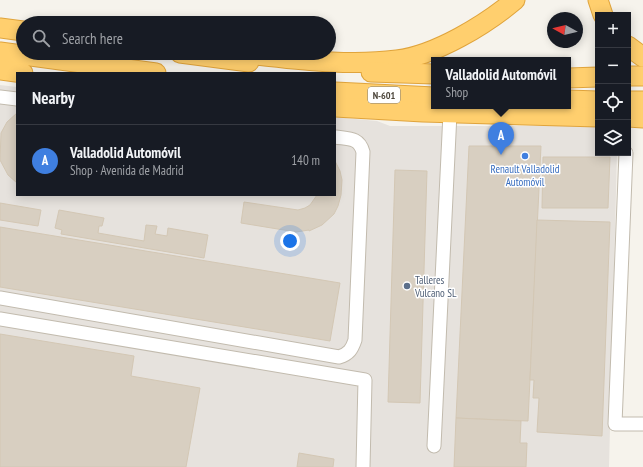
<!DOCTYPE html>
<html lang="en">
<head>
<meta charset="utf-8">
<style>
	:root { --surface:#171b24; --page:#242831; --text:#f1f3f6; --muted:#9ea1a6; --line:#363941; --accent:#1a73e8 }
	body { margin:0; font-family:"PT Sans Narrow",sans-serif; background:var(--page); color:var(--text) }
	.controls { position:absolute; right:12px; top:12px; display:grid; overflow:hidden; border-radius:0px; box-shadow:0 2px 10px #0003 }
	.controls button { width:36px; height:36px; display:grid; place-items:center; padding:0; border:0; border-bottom:1px solid var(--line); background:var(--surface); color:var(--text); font:20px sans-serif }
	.compass { position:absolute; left:547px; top:12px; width:36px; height:36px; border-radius:50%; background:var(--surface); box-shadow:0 2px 10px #0003; rotate:278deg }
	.you { position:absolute; left:290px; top:241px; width:14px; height:14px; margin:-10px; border:3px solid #fff; border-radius:50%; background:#1a73e8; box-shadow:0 0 0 6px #1a73e833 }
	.badge { display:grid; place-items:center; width:26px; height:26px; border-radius:50%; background:var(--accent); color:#fff; font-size:13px; font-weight:700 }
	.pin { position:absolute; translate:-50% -33px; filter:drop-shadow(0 1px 2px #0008) }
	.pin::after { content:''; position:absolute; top:21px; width:14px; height:12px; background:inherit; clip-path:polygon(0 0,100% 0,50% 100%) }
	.popup { position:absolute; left:431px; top:57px; width:140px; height:52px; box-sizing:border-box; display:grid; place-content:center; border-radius:0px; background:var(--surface); filter:drop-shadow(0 1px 3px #0005); font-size:13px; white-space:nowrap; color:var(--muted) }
	.popup b { font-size:15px; color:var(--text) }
	.popup::after { content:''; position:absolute; left:50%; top:100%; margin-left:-8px; border:8px solid transparent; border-top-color:var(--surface) }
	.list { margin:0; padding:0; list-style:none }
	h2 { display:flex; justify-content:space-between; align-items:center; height:52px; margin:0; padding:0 16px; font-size:17px }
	h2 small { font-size:13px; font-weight:400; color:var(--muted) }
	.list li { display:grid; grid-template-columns:26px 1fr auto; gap:12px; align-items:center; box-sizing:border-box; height:72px; padding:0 16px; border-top:1px solid var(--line) }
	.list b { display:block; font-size:15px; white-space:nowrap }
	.list p { margin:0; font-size:13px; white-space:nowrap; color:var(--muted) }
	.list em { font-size:13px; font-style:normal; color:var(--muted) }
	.icon { flex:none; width:22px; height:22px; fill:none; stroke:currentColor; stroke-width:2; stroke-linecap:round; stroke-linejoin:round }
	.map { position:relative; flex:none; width:643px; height:467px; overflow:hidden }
	.search { position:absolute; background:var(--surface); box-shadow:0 2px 10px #0003; left:16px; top:16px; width:320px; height:44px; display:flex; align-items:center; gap:10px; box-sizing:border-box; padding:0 14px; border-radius:22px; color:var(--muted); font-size:15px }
	.panel { position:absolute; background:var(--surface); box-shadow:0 2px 10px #0003; left:16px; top:72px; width:320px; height:124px; border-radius:0px }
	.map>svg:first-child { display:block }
	.industrial { fill:#e6e2dd }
	.building { fill:#d8cfc1; stroke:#d3c7b4 }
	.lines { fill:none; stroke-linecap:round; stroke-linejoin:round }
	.minor-casing { stroke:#c2bbae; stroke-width:15 }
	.highway-casing { stroke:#e0a43c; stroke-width:21 }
	.minor { stroke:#fff; stroke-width:13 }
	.highway { stroke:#ffcf6e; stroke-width:19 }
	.shop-dot { fill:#3f7fe0; stroke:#fff; stroke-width:1.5 }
	.service-dot { fill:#5c6f8a; stroke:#fff; stroke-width:1.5 }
	.labels { text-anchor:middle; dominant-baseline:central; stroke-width:3; stroke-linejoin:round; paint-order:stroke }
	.shield { fill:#fff; stroke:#817c74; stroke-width:1 }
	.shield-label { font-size:10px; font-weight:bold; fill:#4b4439 }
	.shop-label { font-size:11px; fill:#366cbe; stroke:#fff }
	.service-label { font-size:11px; fill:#4e5e75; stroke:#fff; text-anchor:start }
</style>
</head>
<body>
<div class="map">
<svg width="643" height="467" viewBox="0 0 643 467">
	<rect width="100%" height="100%" fill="#f6f3ec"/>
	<path class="industrial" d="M0 85 17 87V195H335V117L377 121 390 126H598V153H617L609 467H0Z"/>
	<g class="building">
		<path d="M17 113V183L8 175 0 160 1 133 7 122Z"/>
		<path d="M469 146H541L528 421 456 418Z"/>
		<path d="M543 157H610L608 208H542Z"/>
		<path d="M335 161 340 171 342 180 341 195 338 206 334 214 322 225 309 231V230L296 232 241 223 244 202 298 210 305 208 310 205 317 195H335Z"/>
		<path d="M395 170 427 171 420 403 388 402Z"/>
		<path d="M0 203 41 210 38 226 0 220Z"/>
		<path d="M59 210 104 218 102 226H99L98 233 144 241 146 225 157 226 155 234 167 236 168 228 208 235 204 258 61 234 62 230 55 228Z"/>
		<path d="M537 220 610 222 602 436 537 432 539 398H533L534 380H530Z"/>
		<path d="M0 227 340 283 330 341 0 287Z"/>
		<path d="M0 334 134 356 131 376 200 388 186 467H0Z"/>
		<path d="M456 418 521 421 520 443H527L526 467H454Z"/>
		<path d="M299 453 334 459 333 467H297Z"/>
	</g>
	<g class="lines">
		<defs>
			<g id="minor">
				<path d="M0 97 17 99"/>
				<path d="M626 153 615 424H643"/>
				<path d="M0 298 339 357C349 354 352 349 355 340L363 152C359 137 348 139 335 137"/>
				<path d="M0 319 365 380 363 467"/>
				<path d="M434 446 450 113"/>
			</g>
			<g id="highway">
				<path d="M598 0 603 15"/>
				<path d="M0 28 23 31"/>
				<path d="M628 46 643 57"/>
				<path d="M0 52 156 73"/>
				<path d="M180 53 249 62"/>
				<path d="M236 53C289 58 343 67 397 60 436 55 485 25 515 0"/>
				<path d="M0 70 23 73"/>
				<path d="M371 72 434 74"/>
				<path d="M628 76H643"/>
				<path d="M568 78 598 77"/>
				<path d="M335 92 434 97"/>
				<path d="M568 100 598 101"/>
				<path d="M628 101H643"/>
				<path d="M335 107 423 112 598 117"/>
				<path d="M628 117 643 118"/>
			</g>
		</defs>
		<use href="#minor" class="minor-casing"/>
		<use href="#highway" class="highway-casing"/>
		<use href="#minor" class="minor"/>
		<use href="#highway" class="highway"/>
	</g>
	<circle class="shop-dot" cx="525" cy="156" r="4"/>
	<circle class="service-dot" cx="407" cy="286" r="4"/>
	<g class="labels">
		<rect class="shield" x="368" y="87" width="32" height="16" rx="3"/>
		<g class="shield-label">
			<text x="384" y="95">N-601</text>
		</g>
		<g class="shop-label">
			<text x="525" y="169">Renault Valladolid<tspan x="525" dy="13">Automóvil</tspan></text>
		</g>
		<g class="service-label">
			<text x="415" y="280">Talleres<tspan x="415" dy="13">Vulcano SL</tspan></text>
		</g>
	</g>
</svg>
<div class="controls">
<button>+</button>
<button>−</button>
<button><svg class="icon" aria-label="locate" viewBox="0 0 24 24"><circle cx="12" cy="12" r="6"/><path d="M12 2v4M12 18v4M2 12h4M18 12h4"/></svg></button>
<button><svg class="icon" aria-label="layers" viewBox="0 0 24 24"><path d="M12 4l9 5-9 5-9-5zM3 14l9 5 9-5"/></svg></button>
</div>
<svg class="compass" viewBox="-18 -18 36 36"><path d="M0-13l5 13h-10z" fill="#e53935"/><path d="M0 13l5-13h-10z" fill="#9ea1a6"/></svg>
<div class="you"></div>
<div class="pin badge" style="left:501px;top:155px;background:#3f7fe0">A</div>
<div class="popup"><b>Valladolid Automóvil</b>Shop</div>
<div class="search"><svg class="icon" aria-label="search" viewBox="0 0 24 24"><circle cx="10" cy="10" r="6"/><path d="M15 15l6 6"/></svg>Search here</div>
<section class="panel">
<h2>Nearby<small></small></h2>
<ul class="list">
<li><span class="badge" style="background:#3f7fe0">A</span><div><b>Valladolid Automóvil</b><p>Shop · Avenida de Madrid</p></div><em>140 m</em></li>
</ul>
</section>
</div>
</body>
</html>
